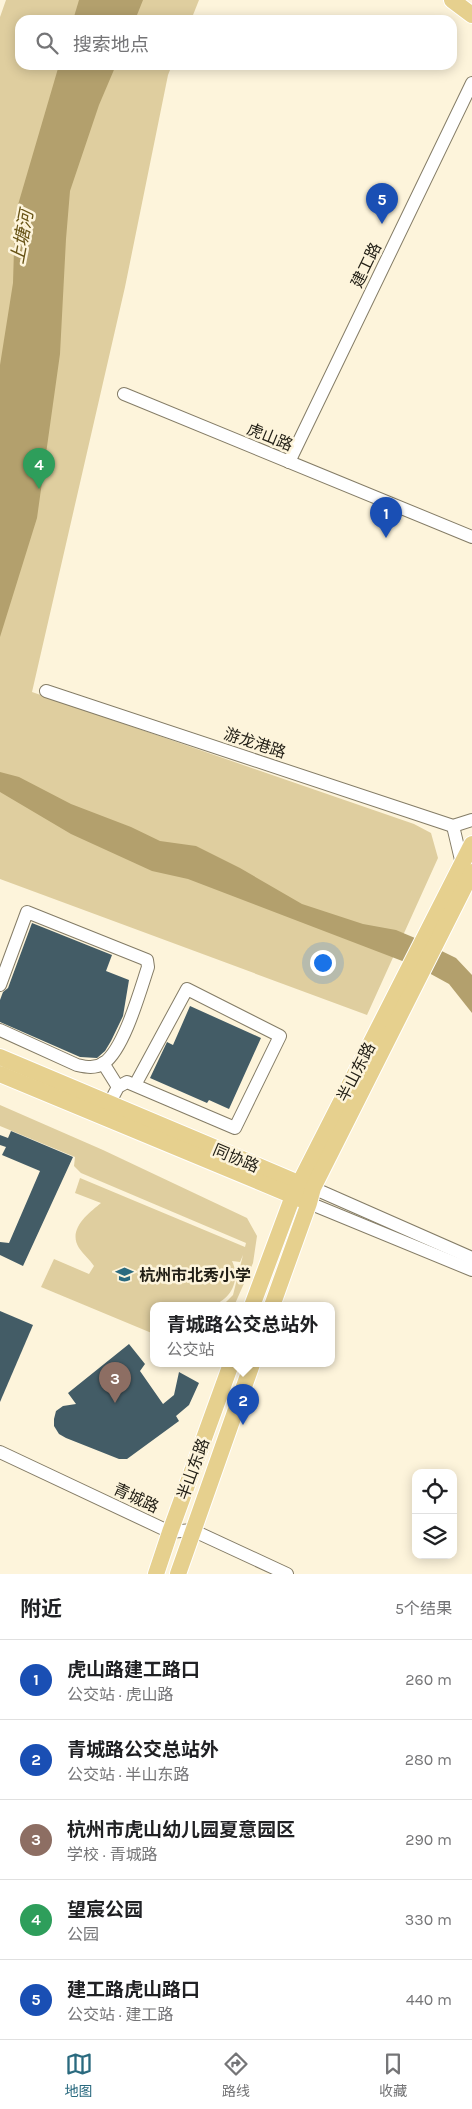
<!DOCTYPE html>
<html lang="zh">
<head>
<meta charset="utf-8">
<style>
	:root { --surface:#fff; --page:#f2f2f2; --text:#202124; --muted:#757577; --line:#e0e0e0; --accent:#2a6a7f }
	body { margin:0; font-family:Karla,"Noto Sans SC",sans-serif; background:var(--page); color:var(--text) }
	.controls { position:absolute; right:15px; bottom:15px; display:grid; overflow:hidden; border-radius:10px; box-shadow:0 2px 12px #0003 }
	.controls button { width:45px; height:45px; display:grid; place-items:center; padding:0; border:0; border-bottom:1px solid var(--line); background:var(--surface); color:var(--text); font:25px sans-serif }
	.you { position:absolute; left:322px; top:962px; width:18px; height:18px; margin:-12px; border:4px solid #fff; border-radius:50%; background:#1a73e8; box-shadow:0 0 0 8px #1a73e833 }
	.badge { display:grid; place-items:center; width:32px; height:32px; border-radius:50%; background:var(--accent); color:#fff; font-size:16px; font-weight:700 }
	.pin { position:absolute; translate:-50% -41px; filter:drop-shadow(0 1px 2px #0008) }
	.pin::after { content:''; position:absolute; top:26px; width:18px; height:15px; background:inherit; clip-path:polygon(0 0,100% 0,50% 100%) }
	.popup { position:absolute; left:150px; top:1302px; width:185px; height:65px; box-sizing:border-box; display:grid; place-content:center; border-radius:10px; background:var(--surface); filter:drop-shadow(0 1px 4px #0005); font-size:16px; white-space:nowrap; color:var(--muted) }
	.popup b { font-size:19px; color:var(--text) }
	.popup::after { content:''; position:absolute; left:50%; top:100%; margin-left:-10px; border:10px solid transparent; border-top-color:var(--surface) }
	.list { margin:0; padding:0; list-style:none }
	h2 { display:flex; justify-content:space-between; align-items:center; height:65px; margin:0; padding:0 20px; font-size:21px }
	h2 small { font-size:16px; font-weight:400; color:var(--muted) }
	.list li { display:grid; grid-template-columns:32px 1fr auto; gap:15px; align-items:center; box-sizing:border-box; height:80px; padding:0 20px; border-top:1px solid var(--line) }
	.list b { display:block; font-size:19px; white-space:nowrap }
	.list p { margin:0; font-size:16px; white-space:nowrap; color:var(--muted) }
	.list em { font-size:16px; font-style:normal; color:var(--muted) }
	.icon { flex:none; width:28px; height:28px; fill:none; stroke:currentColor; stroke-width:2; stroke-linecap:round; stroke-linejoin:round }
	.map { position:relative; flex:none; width:472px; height:1574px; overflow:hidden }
	.search { position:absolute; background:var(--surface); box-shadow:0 2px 12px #0003; left:15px; right:15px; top:15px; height:55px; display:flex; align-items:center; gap:12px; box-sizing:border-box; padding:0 18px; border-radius:15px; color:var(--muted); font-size:19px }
	.sheet { height:465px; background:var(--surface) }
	nav { display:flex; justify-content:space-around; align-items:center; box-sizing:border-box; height:70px; border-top:1px solid var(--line); background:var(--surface); font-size:14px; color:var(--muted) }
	nav a { display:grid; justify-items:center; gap:2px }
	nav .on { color:var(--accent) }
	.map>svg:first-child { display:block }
	.green { fill:#dfce9f }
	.water { fill:#b3a06d }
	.building { fill:#435c66 }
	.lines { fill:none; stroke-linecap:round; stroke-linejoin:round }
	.minor-casing { stroke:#847c66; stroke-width:14 }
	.major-casing { stroke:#fff; stroke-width:18 }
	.minor { stroke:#fff; stroke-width:12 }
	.major { stroke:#e6d08e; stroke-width:16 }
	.labels { text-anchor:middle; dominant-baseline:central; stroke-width:5; stroke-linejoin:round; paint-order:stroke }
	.street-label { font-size:16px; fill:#211e15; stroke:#fdf4db }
	.poi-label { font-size:16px; font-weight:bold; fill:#211e15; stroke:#fdf4db; text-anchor:start }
	.water-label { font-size:18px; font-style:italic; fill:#675315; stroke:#fdf4db }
</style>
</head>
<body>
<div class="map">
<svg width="472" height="1574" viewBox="0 0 472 1574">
	<rect width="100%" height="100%" fill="#fdf4db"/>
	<g class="green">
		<path d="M6 0H199L191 20H20V65H172L168 75 125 287 32 692 414 824 431 833 438 858 367 1015 0 879V17Z"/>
		<path d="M0 1105 103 1150 247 1218 257 1236 253 1263 234 1306H222L233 1295 243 1255 240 1262 232 1261C241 1280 231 1301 210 1306 198 1309 167 1306 154 1306V1334L41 1287 54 1259 89 1274 94 1266C90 1260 83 1254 79 1248 67 1229 89 1213 101 1203L75 1193 80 1178 245 1247 246 1243 81 1173 74 1166 75 1157 0 1126Z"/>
	</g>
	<g class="water">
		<path d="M79 0H143L135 20H73Z"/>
		<path d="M59 65H116L99 105 70 191 66 239 60 354 37 518 0 637V365L13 283 15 215Z"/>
		<path d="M0 772 19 777 71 804 131 827 160 841 196 846 240 868 302 904 363 924 396 930 415 938 456 958 472 975V1013L449 984 418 967 188 879 152 871 71 834 0 792Z"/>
	</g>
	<g class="building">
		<path d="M32 923 112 955 106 971 129 980 123 1016 111 1041 105 1051 97 1058 80 1057 0 1022V1000L3 992 8 988Z"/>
		<path d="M190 1006 261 1038 229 1109 209 1100 207 1103 150 1078 167 1042 173 1045Z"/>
		<path d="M11 1131 73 1157 23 1266 0 1255V1242L9 1243 40 1171 2 1155 6 1147 0 1145V1135L8 1138Z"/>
		<path d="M0 1311 33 1325 0 1402Z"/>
		<path d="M129 1344 145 1364 140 1371 163 1404 174 1395 179 1372 199 1383 189 1405 176 1416 179 1421 127 1459H119L66 1438 59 1434 54 1426V1419L56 1411 63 1406 76 1404 68 1393Z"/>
	</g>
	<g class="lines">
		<defs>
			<g id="minor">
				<path d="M124 394 472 537"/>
				<path d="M289 462 472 83"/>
				<path d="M46 691 453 826 472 820"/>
				<path d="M453 826 462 864"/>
				<path d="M0 985 27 912 147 960 148 967C140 991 124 1049 104 1063 95 1069 86 1067 77 1065L0 1030"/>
				<path d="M103 1063 118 1087"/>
				<path d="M109 1104 118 1087 127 1082 235 1128 280 1036 187 989 135 1085"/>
				<path d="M313 1188 472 1258"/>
				<path d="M309 1203 472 1270"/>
				<path d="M0 1452 170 1532 192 1530 287 1574"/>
			</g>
			<g id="major">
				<path d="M452 0 472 15"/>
				<path d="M0 1057 308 1187"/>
				<path d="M0 1074 303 1200"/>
				<path d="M252 1306 293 1196 472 844"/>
				<path d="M272 1306 309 1203 313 1188 472 872"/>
				<path d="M156 1574 170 1532 231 1364"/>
				<path d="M178 1574 252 1364"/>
			</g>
		</defs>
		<use href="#minor" class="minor-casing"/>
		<use href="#major" class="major-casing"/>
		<use href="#minor" class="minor"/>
		<use href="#major" class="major"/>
	</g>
	<defs>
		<symbol id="school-bare" viewBox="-9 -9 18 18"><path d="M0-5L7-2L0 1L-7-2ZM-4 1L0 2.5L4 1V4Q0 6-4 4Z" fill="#2a6a7f" stroke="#fdf4db" stroke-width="2.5" paint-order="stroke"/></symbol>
	</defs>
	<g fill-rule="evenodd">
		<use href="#school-bare" x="112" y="1262" width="25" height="25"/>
	</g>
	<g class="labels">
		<g class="street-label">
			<text transform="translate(366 265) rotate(-64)">建工路</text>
			<text transform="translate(270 437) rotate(22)">虎山路</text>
			<text transform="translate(255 743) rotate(18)">游龙港路</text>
			<text transform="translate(356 1072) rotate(-63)">半山东路</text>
			<text transform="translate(236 1158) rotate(23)">同协路</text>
			<text transform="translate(193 1469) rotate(-70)">半山东路</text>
			<text transform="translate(136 1498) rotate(25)">青城路</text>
		</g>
		<g class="poi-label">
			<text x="139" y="1275">杭州市北秀小学</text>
		</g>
		<g class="water-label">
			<text transform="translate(22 237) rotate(-79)">上塘河</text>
		</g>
	</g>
</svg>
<div class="controls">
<button><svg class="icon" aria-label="locate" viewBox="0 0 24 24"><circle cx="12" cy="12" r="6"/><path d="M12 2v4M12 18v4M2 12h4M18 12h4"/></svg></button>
<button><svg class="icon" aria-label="layers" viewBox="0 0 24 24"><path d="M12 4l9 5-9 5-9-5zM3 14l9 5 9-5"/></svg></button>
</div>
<div class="you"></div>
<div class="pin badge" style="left:386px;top:538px;background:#1a4fb4">1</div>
<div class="pin badge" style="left:243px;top:1425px;background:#1a4fb4">2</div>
<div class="popup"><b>青城路公交总站外</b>公交站</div>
<div class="pin badge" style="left:115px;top:1403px;background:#8d6e63">3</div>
<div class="pin badge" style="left:39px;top:489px;background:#2e9e5b">4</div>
<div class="pin badge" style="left:382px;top:224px;background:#1a4fb4">5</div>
<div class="search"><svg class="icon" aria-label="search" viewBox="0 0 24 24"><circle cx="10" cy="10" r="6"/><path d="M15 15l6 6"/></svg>搜索地点</div>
</div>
<section class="sheet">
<h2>附近<small>5个结果</small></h2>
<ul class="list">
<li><span class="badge" style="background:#1a4fb4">1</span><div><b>虎山路建工路口</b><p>公交站 · 虎山路</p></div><em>260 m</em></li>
<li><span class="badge" style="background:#1a4fb4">2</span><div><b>青城路公交总站外</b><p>公交站 · 半山东路</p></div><em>280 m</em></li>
<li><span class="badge" style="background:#8d6e63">3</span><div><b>杭州市虎山幼儿园夏意园区</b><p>学校 · 青城路</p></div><em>290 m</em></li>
<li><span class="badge" style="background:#2e9e5b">4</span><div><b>望宸公园</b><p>公园</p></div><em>330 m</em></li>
<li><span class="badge" style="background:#1a4fb4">5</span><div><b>建工路虎山路口</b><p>公交站 · 建工路</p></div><em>440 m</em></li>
</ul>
</section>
<nav>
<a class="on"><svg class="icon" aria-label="map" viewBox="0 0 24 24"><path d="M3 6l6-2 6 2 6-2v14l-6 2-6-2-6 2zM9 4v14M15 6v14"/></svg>地图</a>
<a><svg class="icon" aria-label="directions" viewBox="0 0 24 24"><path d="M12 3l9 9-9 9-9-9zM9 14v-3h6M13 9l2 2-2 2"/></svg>路线</a>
<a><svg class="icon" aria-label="saved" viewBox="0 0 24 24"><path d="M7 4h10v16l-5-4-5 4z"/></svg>收藏</a>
</nav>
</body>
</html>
